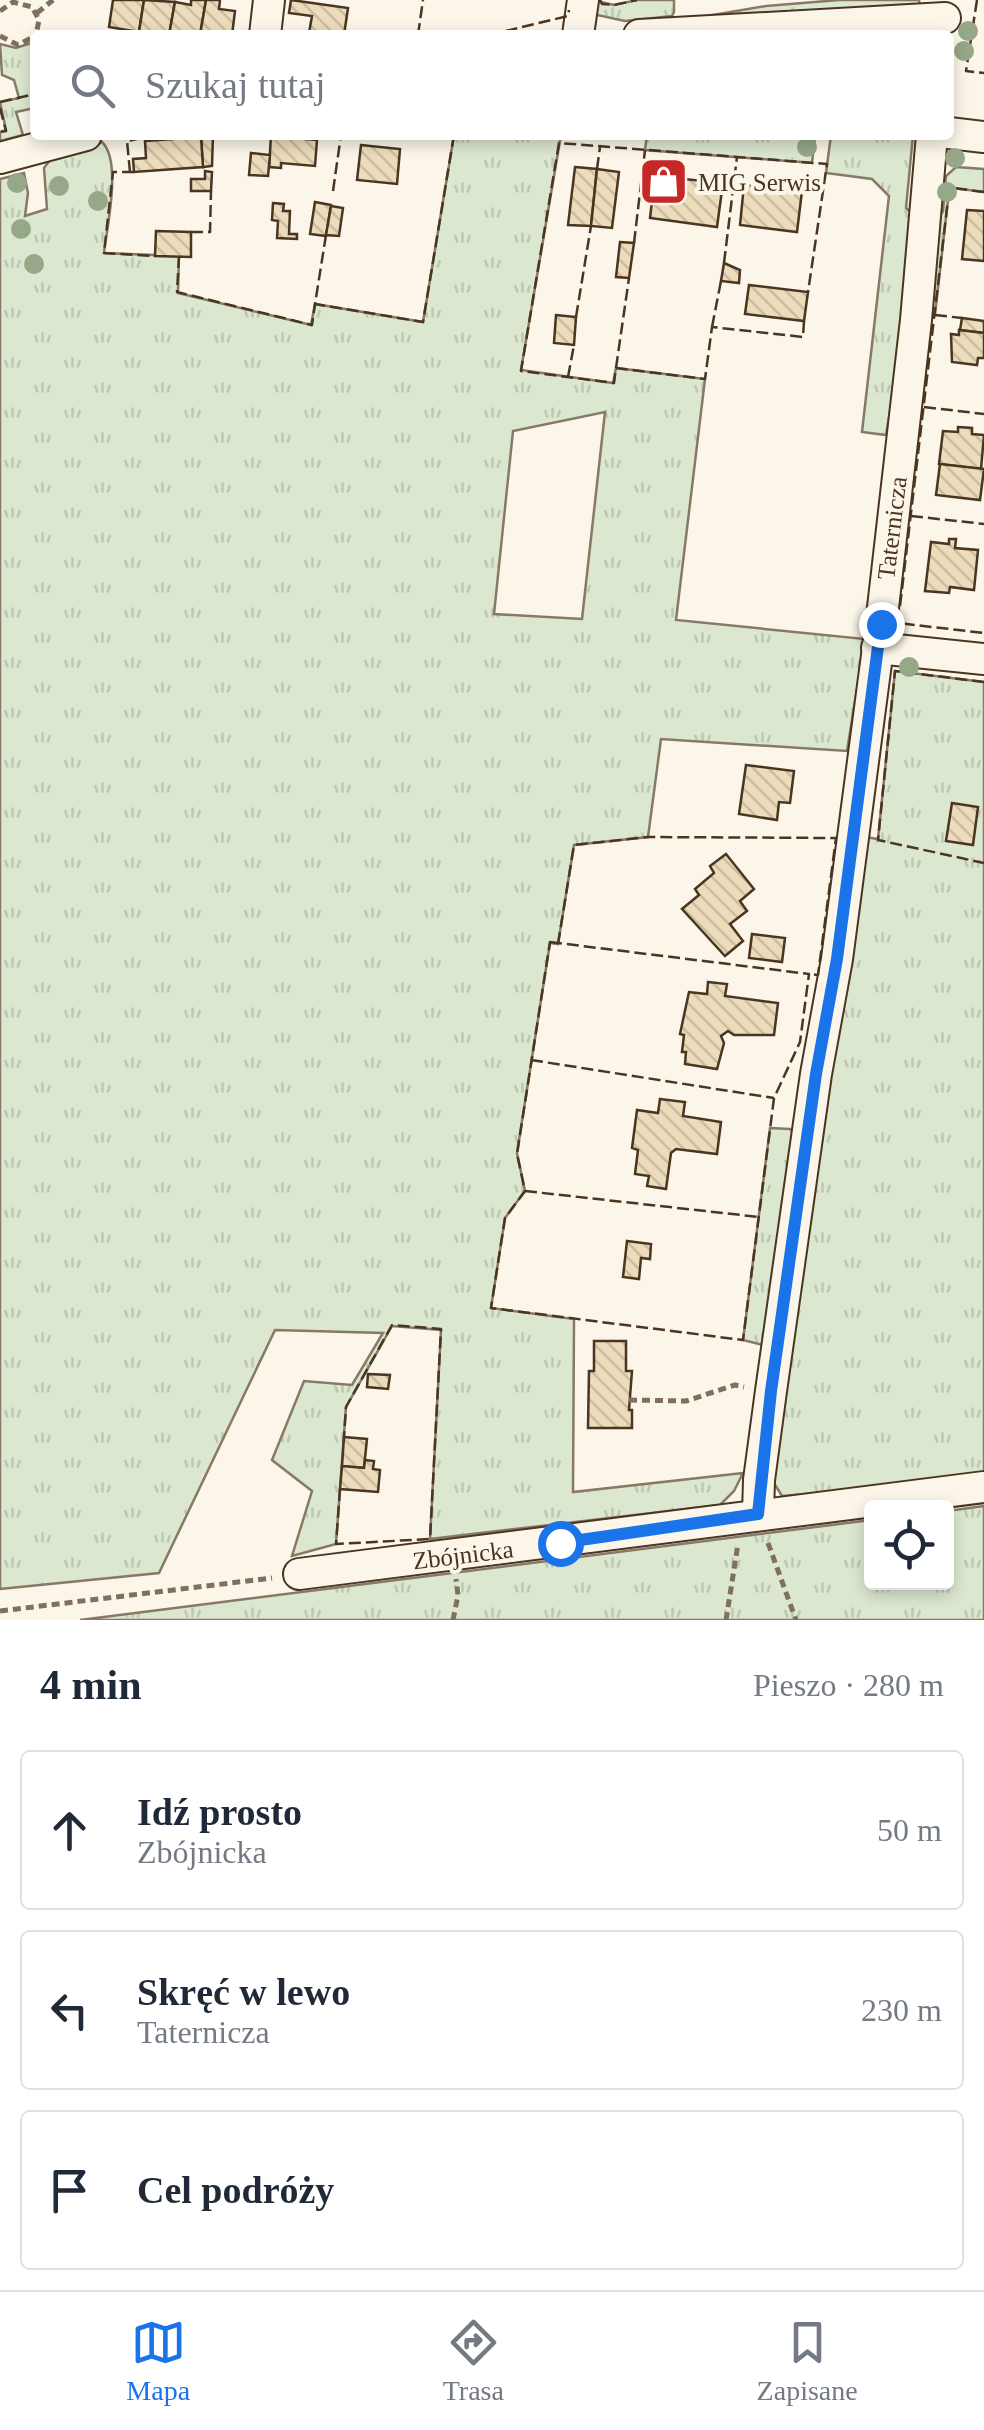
<!DOCTYPE html>
<html lang="pl">
<head>
<meta charset="utf-8">
<style>
	:root { --surface:#fff; --page:#f2f2f3; --text:#1f2937; --muted:#747a83; --line:#e0e1e3; --accent:#1a73e8 }
	body { margin:0; font-family:Georgia,serif; background:var(--page); color:var(--text) }
	.controls { position:absolute; right:30px; bottom:30px; display:grid; overflow:hidden; border-radius:10px; box-shadow:0 5px 15px #0003 }
	.controls button { width:90px; height:90px; display:grid; place-items:center; padding:0; border:0; border-bottom:2px solid var(--line); background:var(--surface); color:var(--text); font:50px sans-serif }
	.stop { position:absolute; width:30px; height:30px; margin:-22px; border:8px solid #1a73e8; border-radius:50%; background:#fff }
	.stop.end { background:#1a73e8; border-color:#fff; box-shadow:0 2px 10px #0008 }
	.list { margin:0; padding:0; list-style:none }
	h2 { display:flex; justify-content:space-between; align-items:center; height:130px; margin:0; padding:0 40px; font-size:42px }
	h2 small { font-size:32px; font-weight:400; color:var(--muted) }
	.list li { display:grid; grid-template-columns:65px 1fr auto; gap:30px; align-items:center; box-sizing:border-box; height:160px; margin:0 20px 20px; padding:0 20px; border:2px solid var(--line); border-radius:10px }
	.list b { display:block; font-size:38px; white-space:nowrap }
	.list p { margin:0; font-size:32px; white-space:nowrap; color:var(--muted) }
	.list em { font-size:32px; font-style:normal; color:var(--muted) }
	.icon { flex:none; width:55px; height:55px; fill:none; stroke:currentColor; stroke-width:2; stroke-linecap:round; stroke-linejoin:round }
	.map { position:relative; flex:none; width:984px; height:1620px; overflow:hidden }
	.search { position:absolute; background:var(--surface); box-shadow:0 5px 15px #0003; left:30px; right:30px; top:30px; height:110px; display:flex; align-items:center; gap:25px; box-sizing:border-box; padding:0 35px; border-radius:10px; color:var(--muted); font-size:38px }
	.sheet { height:670px; background:var(--surface) }
	nav { display:flex; justify-content:space-around; align-items:center; box-sizing:border-box; height:140px; border-top:2px solid var(--line); background:var(--surface); font-size:28px; color:var(--muted) }
	nav a { display:grid; justify-items:center; gap:5px }
	nav .on { color:var(--accent) }
	.map>svg:first-child { display:block }
	.grass { fill:url(#grass-tufts); stroke:#887966; stroke-width:2.5; fill-rule:evenodd }
	.building { fill:url(#building-back-hatch); stroke:#4a3520; stroke-width:2.5 }
	.lines { fill:none; stroke-linecap:round; stroke-linejoin:round }
	.minor-casing { stroke:#4a3520; stroke-width:34 }
	.path { stroke:#7f6f5c; stroke-width:5; stroke-dasharray:8 5; stroke-linecap:butt }
	.minor { stroke:#fbf6e9; stroke-width:30 }
	.fence { stroke:#4a3520; stroke-width:2.5; stroke-dasharray:12 5; stroke-linecap:butt }
	.tree { fill:#96a887 }
	.route { stroke:#1a73e8; stroke-width:12 }
	.labels { text-anchor:middle; dominant-baseline:central; stroke-width:8; stroke-linejoin:round; paint-order:stroke }
	.poi-label { font-size:25px; fill:#4a3520; stroke:#fbf6e9; text-anchor:start }
	.street-label { font-size:25px; fill:#4a3520; stroke:#fbf6e9 }
</style>
</head>
<body>
<div class="map">
<svg width="984" height="1620" viewBox="0 0 984 1620">
	<defs>
		<pattern id="grass-tufts" width="24" height="20" patternUnits="userSpaceOnUse" patternTransform="scale(2.5)"><rect width="24" height="20" fill="#dce7d0"/><path d="M3 7l-1-3M5 7V3M7 7l1-3M15 17l-1-3M17 17v-4M19 17l1-3" fill="none" stroke="#bec7b2"/></pattern>
		<pattern id="building-back-hatch" width="6" height="6" patternUnits="userSpaceOnUse" patternTransform="scale(2.5)"><rect width="6" height="6" fill="#ecdcbc"/><path d="M-1 5l2 2M0 0l6 6M5-1l2 2" fill="none" stroke="#ccbda1"/></pattern>
	</defs>
	<rect width="100%" height="100%" fill="#fbf6e9"/>
	<g class="grass">
		<path d="M593 0 614 5 637 0H674V12L672 16 625 21 597 15Z"/>
		<path d="M839 0H919L920 10 708 19 707 16 766 6Z"/>
		<path d="M31 43 35 48V108L16 112 23 135 0 141V132L6 130 0 102 19 98 14 80 2 75 0 44 16 48Z"/>
		<path d="M454 135H561L521 370 613 383 616 368 705 379 676 620 865 639 847 751 661 739 648 837 574 845 558 944 550 943 517 1153 525 1191 505 1218 491 1308 574 1319 573 1492 743 1473 734 1491 720 1505 430 1539 441 1330 392 1326 346 1407 336 1544 292 1556 312 1491 272 1460 304 1381 352 1385 383 1333 275 1330 159 1573 0 1589V179L24 173 28 193 25 216 47 209 44 168 56 152 71 154 102 142C122 161 107 227 104 253L179 256 178 293 311 325 315 304 423 322ZM605 412 582 619 494 614 513 431Z"/>
		<path d="M647 135H815L812 163 645 150Z"/>
		<path d="M831 135H913L906 208 914 215 897 372 886 435 862 432 889 196 872 179 826 173Z"/>
		<path d="M956 167 984 169V192L953 188 949 191 935 315 930 314 939 217 943 211 946 176Z"/>
		<path d="M895 671 984 682V1474L894 1487 782 1496 772 1480 865 837 878 839Z"/>
		<path d="M770 1128 790 1129 800 1137 771 1347 743 1340Z"/>
		<path d="M984 1506V1620H80L871 1520 872 1582H946L947 1511Z"/>
	</g>
	<g class="building">
		<path d="M113 0H144L139 32 109 27Z"/>
		<path d="M144 0 175 2 169 35 139 32Z"/>
		<path d="M191 0H206L200 35H169L175 2 191 5Z"/>
		<path d="M206 0H220L219 9 235 11 232 35H200Z"/>
		<path d="M291 0 348 8 344 35 309 33 312 16 289 13Z"/>
		<path d="M213 136 212 166 203 167 201 137Z"/>
		<path d="M271 136 317 140 315 166 281 163V168L269 167Z"/>
		<path d="M201 137 203 167 134 172 133 159 146 158 145 141Z"/>
		<path d="M361 145 400 149 397 184 357 180Z"/>
		<path d="M251 153 270 155 268 176 249 175Z"/>
		<path d="M575 167 597 169 591 226 568 225Z"/>
		<path d="M597 169 619 172 612 228 591 226Z"/>
		<path d="M205 171 212 172 211 191H191V179H205Z"/>
		<path d="M655 176 723 183 717 227 650 218Z"/>
		<path d="M744 185 802 191 797 232 740 225Z"/>
		<path d="M315 202 331 205 326 236 310 234Z"/>
		<path d="M273 203 284 204 283 211H290L289 234H297V239L277 238 278 221 272 220Z"/>
		<path d="M331 206 343 208 339 236 326 235Z"/>
		<path d="M967 210 984 211V261L962 259Z"/>
		<path d="M156 231 191 232V257L155 256Z"/>
		<path d="M620 242 634 243 629 278 616 277Z"/>
		<path d="M724 263 740 270 739 283 721 281Z"/>
		<path d="M749 285 808 292 804 321 745 314Z"/>
		<path d="M556 315 576 317 574 345 554 343Z"/>
		<path d="M962 318 984 321V333L960 330Z"/>
		<path d="M959 330 984 333V358H978L977 365 952 362 951 334 959 335Z"/>
		<path d="M958 427 972 428V434L984 435 981 469 939 464 943 431 958 432Z"/>
		<path d="M940 464 984 469 980 500 936 495Z"/>
		<path d="M949 539H956L955 548 978 550 974 590 950 587 949 593 925 591 931 542 949 544Z"/>
		<path d="M746 765 794 771 790 803 779 802 777 820 739 814Z"/>
		<path d="M952 803 978 807 973 845 946 841Z"/>
		<path d="M726 854 754 889 740 901 747 911 730 924 743 941 725 956 682 909 699 895 695 889 714 873 710 866Z"/>
		<path d="M752 934 785 938 782 962 749 958Z"/>
		<path d="M708 982 727 984 725 996 778 1003 774 1035H734L728 1031 721 1036 724 1043 717 1069 685 1064 686 1052H682L684 1035 680 1034 689 992 707 994Z"/>
		<path d="M660 1099 685 1102 683 1116 721 1122 717 1154 676 1149 671 1153 666 1189 647 1186 649 1176 635 1174 638 1150 632 1148 637 1110 658 1113Z"/>
		<path d="M627 1241 651 1244 650 1259 641 1258 639 1279 623 1277Z"/>
		<path d="M594 1341H626V1371H632L629 1410H632V1428H588L589 1371H594Z"/>
		<path d="M368 1374 390 1375 388 1389 367 1387Z"/>
		<path d="M344 1437 367 1439 364 1468 342 1466Z"/>
		<path d="M365 1460 374 1461 373 1469 380 1470 378 1492 340 1489 342 1466 364 1468Z"/>
	</g>
	<g class="lines">
		<defs>
			<g id="minor">
				<path d="M265 35 269 0"/>
				<path d="M578 35 583 0"/>
				<path d="M639 35 945 18"/>
				<path d="M949 133 984 137"/>
				<path d="M0 158 86 135"/>
				<path d="M877 648 984 659"/>
				<path d="M758 1514 759 1480 771 1391 816 1074 837 959 881 625 916 320 932 135"/>
				<path d="M299 1574 984 1487"/>
			</g>
		</defs>
		<use href="#minor" class="minor-casing"/>
		<g class="path">
			<path d="M0 11 13 2 32 7 39 20 36 35"/>
			<path d="M37 13 53 0"/>
			<path d="M0 36 18 45 35 36"/>
			<path d="M629 1400 686 1401 735 1385 744 1387"/>
			<path d="M768 1543 796 1620"/>
			<path d="M0 1611 272 1578"/>
			<path d="M453 1620 458 1595 456 1579"/>
			<path d="M726 1620 738 1544"/>
		</g>
		<use href="#minor" class="minor"/>
		<g class="fence">
			<path d="M600 0 602 4 614 5 637 0"/>
			<path d="M977 0 966 71 984 73"/>
			<path d="M418 35 423 0"/>
			<path d="M489 35 568 16 569 10"/>
			<path d="M0 102 35 94"/>
			<path d="M0 108 6 131 0 132"/>
			<path d="M597 169 600 147"/>
			<path d="M130 172 127 141 157 135"/>
			<path d="M134 172H113L104 253 155 256"/>
			<path d="M333 191 341 135"/>
			<path d="M984 192 953 188 949 191 898 623 984 633"/>
			<path d="M191 232H210L211 191"/>
			<path d="M326 235 315 304 423 322 454 135"/>
			<path d="M634 243 645 150"/>
			<path d="M179 256 177 292 312 325 315 304"/>
			<path d="M724 263 737 157"/>
			<path d="M935 315 962 318"/>
			<path d="M576 317 591 226"/>
			<path d="M804 321 803 337 712 327 705 379 616 368 614 383 521 371 559 143 827 164 808 292"/>
			<path d="M712 327 721 281"/>
			<path d="M616 368 629 278"/>
			<path d="M568 377 574 345"/>
			<path d="M924 407 984 414"/>
			<path d="M911 516 984 524"/>
			<path d="M984 682 895 671 878 840 984 863"/>
			<path d="M550 942 809 974 800 1042 774 1098 743 1340 491 1308 505 1218 525 1191 517 1154Z"/>
			<path d="M558 944 574 845 648 837 836 838 818 975 809 974"/>
			<path d="M531 1060 774 1098"/>
			<path d="M525 1191 759 1217"/>
			<path d="M340 1489 336 1544 430 1539 441 1329 392 1325 346 1407 344 1437"/>
		</g>
	</g>
	<g class="tree">
		<circle cx="968" cy="31" r="10"/>
		<circle cx="964" cy="51" r="10"/>
		<circle cx="807" cy="147" r="10"/>
		<circle cx="955" cy="158" r="10"/>
		<circle cx="17" cy="183" r="10"/>
		<circle cx="59" cy="186" r="10"/>
		<circle cx="947" cy="192" r="10"/>
		<circle cx="98" cy="201" r="10"/>
		<circle cx="21" cy="229" r="10"/>
		<circle cx="34" cy="264" r="10"/>
		<circle cx="909" cy="667" r="10"/>
	</g>
	<g class="lines">
		<path class="route" d="M560 1543 758 1514 771 1391 816 1074 837 959 881 624"/>
	</g>
	<defs>
		<symbol id="shop-square" viewBox="-11 -11 22 22"><rect x="-9" y="-9" width="18" height="18" rx="4" fill="#c62828" stroke="#fbf6e9"/><path d="M-5-2.5h2.3a2.7 3.5 0 0 1 5.4 0H5L5.5 6h-11ZM-1.5-2.5h3a1.5 2.3 0 0 0-3 0Z" fill="#fff"/></symbol>
	</defs>
	<g fill-rule="evenodd">
		<use href="#shop-square" x="636" y="154" width="55" height="55"/>
	</g>
	<g class="labels">
		<g class="poi-label">
			<text x="698" y="182">MIG Serwis</text>
		</g>
		<g class="street-label">
			<text transform="translate(892 528) rotate(-83)">Taternicza</text>
			<text transform="translate(463 1555) rotate(-7)">Zbójnicka</text>
		</g>
	</g>
</svg>
<div class="controls">
<button><svg class="icon" aria-label="locate" viewBox="0 0 24 24"><circle cx="12" cy="12" r="6"/><path d="M12 2v4M12 18v4M2 12h4M18 12h4"/></svg></button>
</div>
<div class="stop" style="left:560px;top:1543px"></div>
<div class="stop end" style="left:881px;top:624px"></div>
<div class="search"><svg class="icon" aria-label="search" viewBox="0 0 24 24"><circle cx="10" cy="10" r="6"/><path d="M15 15l6 6"/></svg>Szukaj tutaj</div>
</div>
<section class="sheet">
<h2>4 min<small>Pieszo · 280 m</small></h2>
<ul class="list">
<li><svg class="icon" aria-label="ahead" viewBox="0 0 24 24"><path d="M12 20V5M6 11l6-6 6 6"/></svg><div><b>Idź prosto</b><p>Zbójnicka</p></div><em>50 m</em></li>
<li><svg class="icon" aria-label="left" viewBox="0 0 24 24"><path d="M17 20v-9H6M10 6l-5 5 5 5"/></svg><div><b>Skręć w lewo</b><p>Taternicza</p></div><em>230 m</em></li>
<li><svg class="icon" aria-label="arrive" viewBox="0 0 24 24"><path d="M6 21V4h12l-3 4 3 4H6"/></svg><div><b>Cel podróży</b></div></li>
</ul>
</section>
<nav>
<a class="on"><svg class="icon" aria-label="map" viewBox="0 0 24 24"><path d="M3 6l6-2 6 2 6-2v14l-6 2-6-2-6 2zM9 4v14M15 6v14"/></svg>Mapa</a>
<a><svg class="icon" aria-label="directions" viewBox="0 0 24 24"><path d="M12 3l9 9-9 9-9-9zM9 14v-3h6M13 9l2 2-2 2"/></svg>Trasa</a>
<a><svg class="icon" aria-label="saved" viewBox="0 0 24 24"><path d="M7 4h10v16l-5-4-5 4z"/></svg>Zapisane</a>
</nav>
</body>
</html>
